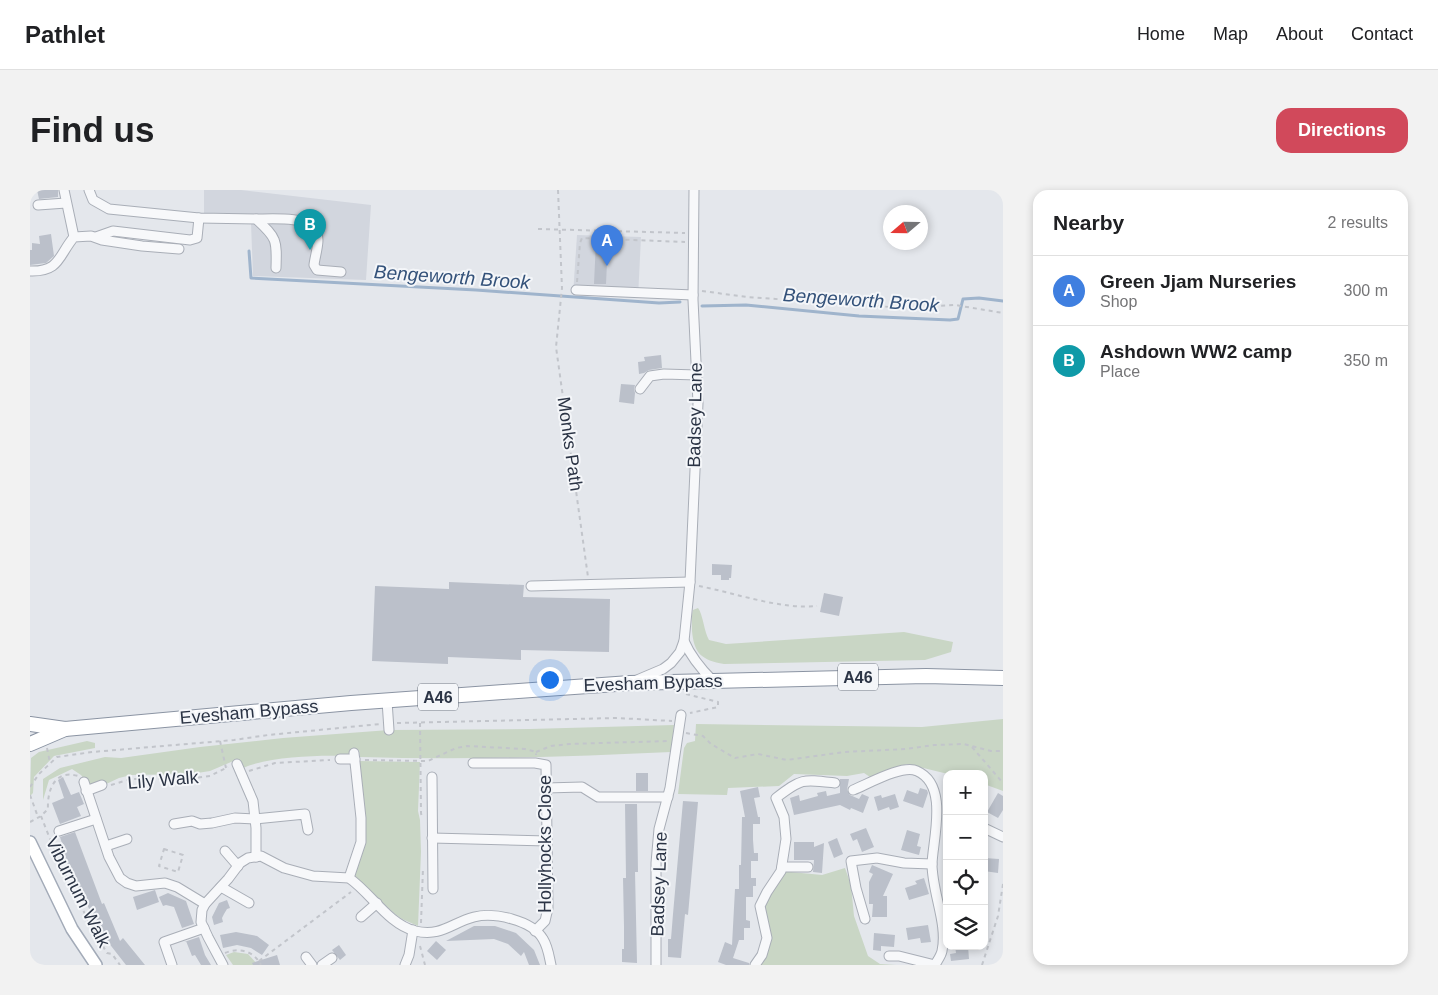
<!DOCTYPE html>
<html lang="en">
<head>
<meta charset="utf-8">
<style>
	:root { --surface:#fff; --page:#f2f2f2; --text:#202124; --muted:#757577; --line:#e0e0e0; --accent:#d1495b }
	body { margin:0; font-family:Helvetica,sans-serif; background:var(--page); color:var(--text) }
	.controls { position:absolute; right:15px; bottom:15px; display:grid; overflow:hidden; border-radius:10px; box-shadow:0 2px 8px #0003 }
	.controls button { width:45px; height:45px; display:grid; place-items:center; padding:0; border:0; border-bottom:1px solid var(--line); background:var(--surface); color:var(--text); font:25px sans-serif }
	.compass { position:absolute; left:853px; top:15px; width:45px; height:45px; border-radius:50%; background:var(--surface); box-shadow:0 2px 8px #0003; rotate:250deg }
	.you { position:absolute; left:519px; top:489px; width:18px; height:18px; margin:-12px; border:4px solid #fff; border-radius:50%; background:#1a73e8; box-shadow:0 0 0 8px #1a73e833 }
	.badge { display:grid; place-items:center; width:32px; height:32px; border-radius:50%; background:var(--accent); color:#fff; font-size:16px; font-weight:700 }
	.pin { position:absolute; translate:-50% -41px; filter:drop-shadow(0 1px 2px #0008) }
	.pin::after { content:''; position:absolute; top:26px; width:18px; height:15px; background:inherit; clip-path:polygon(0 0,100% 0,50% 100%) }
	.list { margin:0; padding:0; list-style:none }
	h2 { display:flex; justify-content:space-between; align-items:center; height:65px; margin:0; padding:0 20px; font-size:21px }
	h2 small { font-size:16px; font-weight:400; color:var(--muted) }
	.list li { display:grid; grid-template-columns:32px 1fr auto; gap:15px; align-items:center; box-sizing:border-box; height:70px; padding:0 20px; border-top:1px solid var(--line) }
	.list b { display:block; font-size:19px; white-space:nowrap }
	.list p { margin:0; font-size:16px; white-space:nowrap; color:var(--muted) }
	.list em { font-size:16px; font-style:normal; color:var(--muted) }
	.icon { flex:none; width:28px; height:28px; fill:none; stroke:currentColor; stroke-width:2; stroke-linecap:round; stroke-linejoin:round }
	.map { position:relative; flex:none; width:973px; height:775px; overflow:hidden; border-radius:15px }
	header { display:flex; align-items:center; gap:30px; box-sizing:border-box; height:70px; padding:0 25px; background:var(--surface); border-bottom:1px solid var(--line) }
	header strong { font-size:24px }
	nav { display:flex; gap:28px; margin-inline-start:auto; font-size:18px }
	.intro { display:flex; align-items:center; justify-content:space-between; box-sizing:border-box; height:120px; padding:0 30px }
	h1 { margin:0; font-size:35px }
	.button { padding:12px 22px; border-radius:15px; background:var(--accent); color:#fff; font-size:18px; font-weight:700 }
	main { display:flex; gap:30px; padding:0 30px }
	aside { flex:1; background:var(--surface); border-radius:15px; box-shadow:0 2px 8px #0003 }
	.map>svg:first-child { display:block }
	.built { fill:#d2d6de }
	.green { fill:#c9d6c5 }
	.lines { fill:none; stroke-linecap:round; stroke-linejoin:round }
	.stream { stroke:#9fb4cc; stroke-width:3 }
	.building { fill:#bbc0ca }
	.minor-casing { stroke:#a9aeb7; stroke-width:11 }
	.major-casing { stroke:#a3abb8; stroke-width:14 }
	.highway-casing { stroke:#8b94a3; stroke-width:16 }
	.path { stroke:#c2c5cb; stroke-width:2; stroke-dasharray:4 4; stroke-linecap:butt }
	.minor { stroke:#f7f8fa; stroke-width:9 }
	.major { stroke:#fff; stroke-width:11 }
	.highway { stroke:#fff; stroke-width:14 }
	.labels { text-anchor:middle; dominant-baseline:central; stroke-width:4; stroke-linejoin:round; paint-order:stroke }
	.shield { fill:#f4f6f9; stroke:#676e7b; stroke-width:1 }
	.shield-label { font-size:16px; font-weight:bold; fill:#2b3445 }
	.street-label { font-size:18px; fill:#2b3445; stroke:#f4f6f9 }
	.water-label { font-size:19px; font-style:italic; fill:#34527a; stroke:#f4f6f9 }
</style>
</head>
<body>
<header>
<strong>Pathlet</strong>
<nav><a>Home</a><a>Map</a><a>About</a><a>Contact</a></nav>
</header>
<div class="intro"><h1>Find us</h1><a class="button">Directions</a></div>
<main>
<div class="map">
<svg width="973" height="775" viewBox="0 0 973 775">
	<rect width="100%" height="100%" fill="#e4e7ec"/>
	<g class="built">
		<path d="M174 0H211L341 15 336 90 223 86 221 33 174 32Z"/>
		<path d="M547 45 611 47 608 108 543 105Z"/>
	</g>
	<g class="green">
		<path d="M668 418C673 424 674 442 679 450L696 454 874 442 923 452 921 462 895 470 694 474C672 470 664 464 662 441 662 434 661 427 663 420Z"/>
		<path d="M973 529V601L954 594V584H918L877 574 840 587 834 583 817 586 764 584 749 596 698 598 697 605 648 604 654 558 657 553 665 551 666 534 892 537Z"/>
		<path d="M644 535 641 562C537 567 434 570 330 567L329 560H319L320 566C288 565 241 566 213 578L208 569 180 581 161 584 101 585 89 588 74 595 59 596 51 585 42 579 19 590 13 610V589L30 578 75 567 91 568 170 557 253 548 359 540 500 539Z"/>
		<path d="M57 551 65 553V558L24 566 4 587 3 603 0 606 1 568 9 562Z"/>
		<path d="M328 571 390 572 388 621 390 630 391 662 388 736 372 729 365 724 324 686 329 670Z"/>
		<path d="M815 678 821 695 824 726 838 766 850 774 866 775H725L737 748 730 716 751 681 792 685Z"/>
		<path d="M204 762 218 764 228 775H203L196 765Z"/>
	</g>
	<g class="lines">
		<g class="stream">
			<path d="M219 61 221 88 446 100 629 113 650 112"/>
			<path d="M672 116 716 115 829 126 920 130 928 129 933 109 949 108 973 111"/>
		</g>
	</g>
	<g class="building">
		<path d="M7 0H28V7L9 9Z"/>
		<path d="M21 44 24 66 16 73 0 75V60H2V53L10 54 9 46Z"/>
		<path d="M566 51H578L576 94H564Z"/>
		<path d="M631 165 632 178 619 180 614 183 609 184 608 172 615 171 614 167Z"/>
		<path d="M591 194 605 195 604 199 605 203 604 214 589 212Z"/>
		<path d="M682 374 702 375 701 388H699V390H691V385H682Z"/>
		<path d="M419 392 494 395 493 407 580 409 579 462 491 460V470L418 467V474L342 471 345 396 419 399Z"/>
		<path d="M794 403 813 407 809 426 790 422Z"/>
		<rect x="606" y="583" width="12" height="18"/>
		<path d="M33 587 41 605 49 602 54 614 47 617 51 626 30 634 22 613 34 608 28 590Z"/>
		<path d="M810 589H819L817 600 820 605 829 609 832 604 839 607 833 623 821 618 820 620 810 615 764 625 760 608 769 605 770 611 788 606 787 603 796 601 797 606 810 603Z"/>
		<path d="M728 597 730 607 724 608 728 627H730V634H723V650L724 663H728V671H721V688H726V696H723V707H716V730L720 731V738H714V750H709L703 768 719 773V775H696L688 772 695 752 702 755 705 699H709V675H711L712 627H715L710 601Z"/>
		<path d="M890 598 897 600 898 603 893 618 873 611 877 600 888 604Z"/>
		<path d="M968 603 973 606V620L968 628 957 622Z"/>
		<path d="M865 604 869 617 860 620 859 617 848 621 844 607 851 605 852 608Z"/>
		<path d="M653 611 668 612 658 725 655 724 651 768 638 767V749H641L643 724Z"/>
		<path d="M595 614H607L608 682H605L607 773 592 772V759H594V737L593 688H596Z"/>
		<path d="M836 638 844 657 832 662 827 649 823 651 820 644Z"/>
		<path d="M877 640 890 644 887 656 891 657 889 665 871 660Z"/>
		<path d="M45 642 72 714 74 713 90 751 93 748 115 775H96L78 752 74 754 57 714 55 715 39 674 37 675 32 660H34L30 647Z"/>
		<path d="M807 648 813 664 804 668 798 652Z"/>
		<path d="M764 652H784V657L794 653 792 683 783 682 784 670H764Z"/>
		<path d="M954 668 969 669 968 683 954 681Z"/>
		<path d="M842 675 863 684 853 706H857V727H842L843 714H839V692L843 684 839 682Z"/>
		<path d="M894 688 899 704 879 710 875 698 887 694 885 691Z"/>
		<path d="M125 700 129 712 107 720 103 707Z"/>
		<path d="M138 703 156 711 164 734 152 738 144 717 136 715 133 716 129 707Z"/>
		<path d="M197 710 200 718 197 719 194 724 192 728 193 732 184 735 182 727 189 713Z"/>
		<path d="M898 735 901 752 891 753 890 748 878 750 876 738Z"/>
		<path d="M444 736H465L486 743 504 760 510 775H499L494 762 491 766 478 754 464 749 416 751Z"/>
		<path d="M206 742 227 746 239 755 232 765 221 758 207 755 193 758 190 745Z"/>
		<path d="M844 743 865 745 864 757 851 756V761L843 760Z"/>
		<path d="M169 747 175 765 181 775H171L165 765 162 766 156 751 154 752Z"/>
		<path d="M406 751 416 760 407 770 397 761Z"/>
		<path d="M309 755 316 765 310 770 302 760Z"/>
		<path d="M925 756H938L939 769 921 771 920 764 926 763Z"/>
		<path d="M247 765 250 775H223L222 773Z"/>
	</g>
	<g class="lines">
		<defs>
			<g id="minor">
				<path d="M34 0 44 47"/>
				<path d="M59 0 63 10 79 19 169 28 226 29C247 48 247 50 246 78"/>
				<path d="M8 15 36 13"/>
				<path d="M226 29C241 29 278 26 286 40 291 50 285 65 284 75L287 80 311 82"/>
				<path d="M66 47 83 41 160 50 167 48 169 28"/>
				<path d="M0 81C30 82 28 66 44 47L61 46 72 50 112 56 149 59"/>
				<path d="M546 100 663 105"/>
				<path d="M610 199 620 186 634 184 667 185"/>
				<path d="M501 396 660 392"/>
				<path d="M654 451C661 467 670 478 683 491"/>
				<path d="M607 490 633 479 641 473 650 462 654 451 660 392 668 213 663 110 664 0"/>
				<path d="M357 511 359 540"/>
				<path d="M310 569H325"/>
				<path d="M443 573H505L516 575 518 718 515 731 505 741"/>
				<path d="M207 574 223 611 226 638V667"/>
				<path d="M402 587 403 699"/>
				<path d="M54 592 79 667 90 688 97 693 106 696 135 693 147 697 175 714"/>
				<path d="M516 598 552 597 568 607H638"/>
				<path d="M823 600C838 594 873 574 887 581 919 595 903 648 902 674 902 702 918 734 912 761 911 766 907 771 905 775"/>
				<path d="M56 601 72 595"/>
				<path d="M144 634 162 631 170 634 182 633 205 628 225 629 275 624 278 640"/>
				<path d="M954 638 973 647"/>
				<path d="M29 641 66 629"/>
				<path d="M402 648 517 651"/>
				<path d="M76 656 97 649"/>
				<path d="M195 661 208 676"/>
				<path d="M752 677H778"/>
				<path d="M319 688 331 652V628L324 563"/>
				<path d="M191 697 219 713"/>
				<path d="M331 727 347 713"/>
				<path d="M835 729 826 698 821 671 847 668 874 673 902 674"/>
				<path d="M859 766H869L905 775"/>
				<path d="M276 767 282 775"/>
				<path d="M142 775 134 752 174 738"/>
				<path d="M193 775 178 747 171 732 172 720 175 714 198 689 210 673 218 668 231 666 254 678 283 686 319 688C341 703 358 734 385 741 412 747 421 733 444 727 464 722 502 730 513 749 518 757 519 766 521 775"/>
				<path d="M292 775 302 768"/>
				<path d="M375 775 379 765 383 740"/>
				<path d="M626 775V673L629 639 640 598 651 525"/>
				<path d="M725 775 732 765 737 748 730 716 737 702 751 681 756 649 754 627 746 608C772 588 773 589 805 593"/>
			</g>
			<path id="major" d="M0 652 42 739 66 775"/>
			<g id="highway">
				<path d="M0 534 35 539 321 513 600 493 896 486 973 488"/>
				<path d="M0 554 35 539"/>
			</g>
		</defs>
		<use href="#minor" class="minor-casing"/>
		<use href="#major" class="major-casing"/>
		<use href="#highway" class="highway-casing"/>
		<g class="path">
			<path d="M528 0 532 98 526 157 558 387"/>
			<path d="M508 39 655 43"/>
			<path d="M547 92 550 53 552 48 655 52"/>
			<path d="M672 101 717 107 875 118 925 115 973 123"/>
			<path d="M669 396C705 403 752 420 787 416"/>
			<path d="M656 504 688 512V517L660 523"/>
			<path d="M367 533 587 528 642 531"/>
			<path d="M390 533 391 623 392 628"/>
			<path d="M656 543 673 546 681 554 705 568 728 564 757 570 814 562 876 559 904 555 934 554 961 561H973"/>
			<path d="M190 551 196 578"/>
			<path d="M942 557 973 593"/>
			<path d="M17 558 20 573"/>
			<path d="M506 562 521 556 539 554 638 551"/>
			<path d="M335 570 398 571 426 558 437 556 495 559 506 562V565"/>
			<path d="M219 581 245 573 300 570"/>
			<path d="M81 595 101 589 164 588 180 586 198 577"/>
			<path d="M0 597 9 584 27 567 62 562 204 550 238 545 350 534"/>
			<path d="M0 605 8 627"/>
			<path d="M11 626C29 673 51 720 77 763L82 764 90 775"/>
			<path d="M0 632 11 626 18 619C17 600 25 579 48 586"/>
			<path d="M134 659 153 665 148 682 129 676Z"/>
			<path d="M391 733 393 678"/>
			<path d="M390 756 395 775"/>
			<path d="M195 763C209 757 224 761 231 775"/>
			<path d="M229 771 321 702"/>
			<path d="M952 775 968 726 973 694"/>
		</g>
		<use href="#minor" class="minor"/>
		<use href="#major" class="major"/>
		<use href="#highway" class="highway"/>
	</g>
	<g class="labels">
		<g class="shield">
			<rect x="808" y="473.5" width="40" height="27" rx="4"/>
			<rect x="388" y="493.5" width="40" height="27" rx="4"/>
		</g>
		<g class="shield-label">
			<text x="828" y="487">A46</text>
			<text x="408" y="507">A46</text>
		</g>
		<g class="street-label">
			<text transform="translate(665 225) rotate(-89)">Badsey Lane</text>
			<text transform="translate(540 254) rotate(82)">Monks Path</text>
			<text transform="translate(623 493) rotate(-2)">Evesham Bypass</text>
			<text transform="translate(219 522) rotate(-5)">Evesham Bypass</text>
			<text transform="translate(133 590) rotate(-5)">Lily Walk</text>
			<text transform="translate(515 654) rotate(-90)">Hollyhocks Close</text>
			<text transform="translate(629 694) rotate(-88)">Badsey Lane</text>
			<text transform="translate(48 702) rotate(63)">Viburnum Walk</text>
		</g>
		<g class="water-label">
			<text transform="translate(422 87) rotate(4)">Bengeworth Brook</text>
			<text transform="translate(831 110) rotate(4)">Bengeworth Brook</text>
		</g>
	</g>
</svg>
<div class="controls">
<button>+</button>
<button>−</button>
<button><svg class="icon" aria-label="locate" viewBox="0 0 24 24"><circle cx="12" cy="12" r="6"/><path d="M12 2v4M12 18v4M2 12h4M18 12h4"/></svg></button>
<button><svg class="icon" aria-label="layers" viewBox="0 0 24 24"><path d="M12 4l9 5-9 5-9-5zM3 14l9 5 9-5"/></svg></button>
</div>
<svg class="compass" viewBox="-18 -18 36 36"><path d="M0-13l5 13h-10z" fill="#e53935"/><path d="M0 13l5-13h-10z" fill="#757577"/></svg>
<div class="you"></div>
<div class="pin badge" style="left:577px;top:76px;background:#3f7fe0">A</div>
<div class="pin badge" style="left:280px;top:60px;background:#0f9aa8">B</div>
</div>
<aside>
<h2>Nearby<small>2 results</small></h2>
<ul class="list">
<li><span class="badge" style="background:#3f7fe0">A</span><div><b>Green Jjam Nurseries</b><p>Shop</p></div><em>300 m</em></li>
<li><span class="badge" style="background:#0f9aa8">B</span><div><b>Ashdown WW2 camp</b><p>Place</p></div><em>350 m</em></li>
</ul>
</aside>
</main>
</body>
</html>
